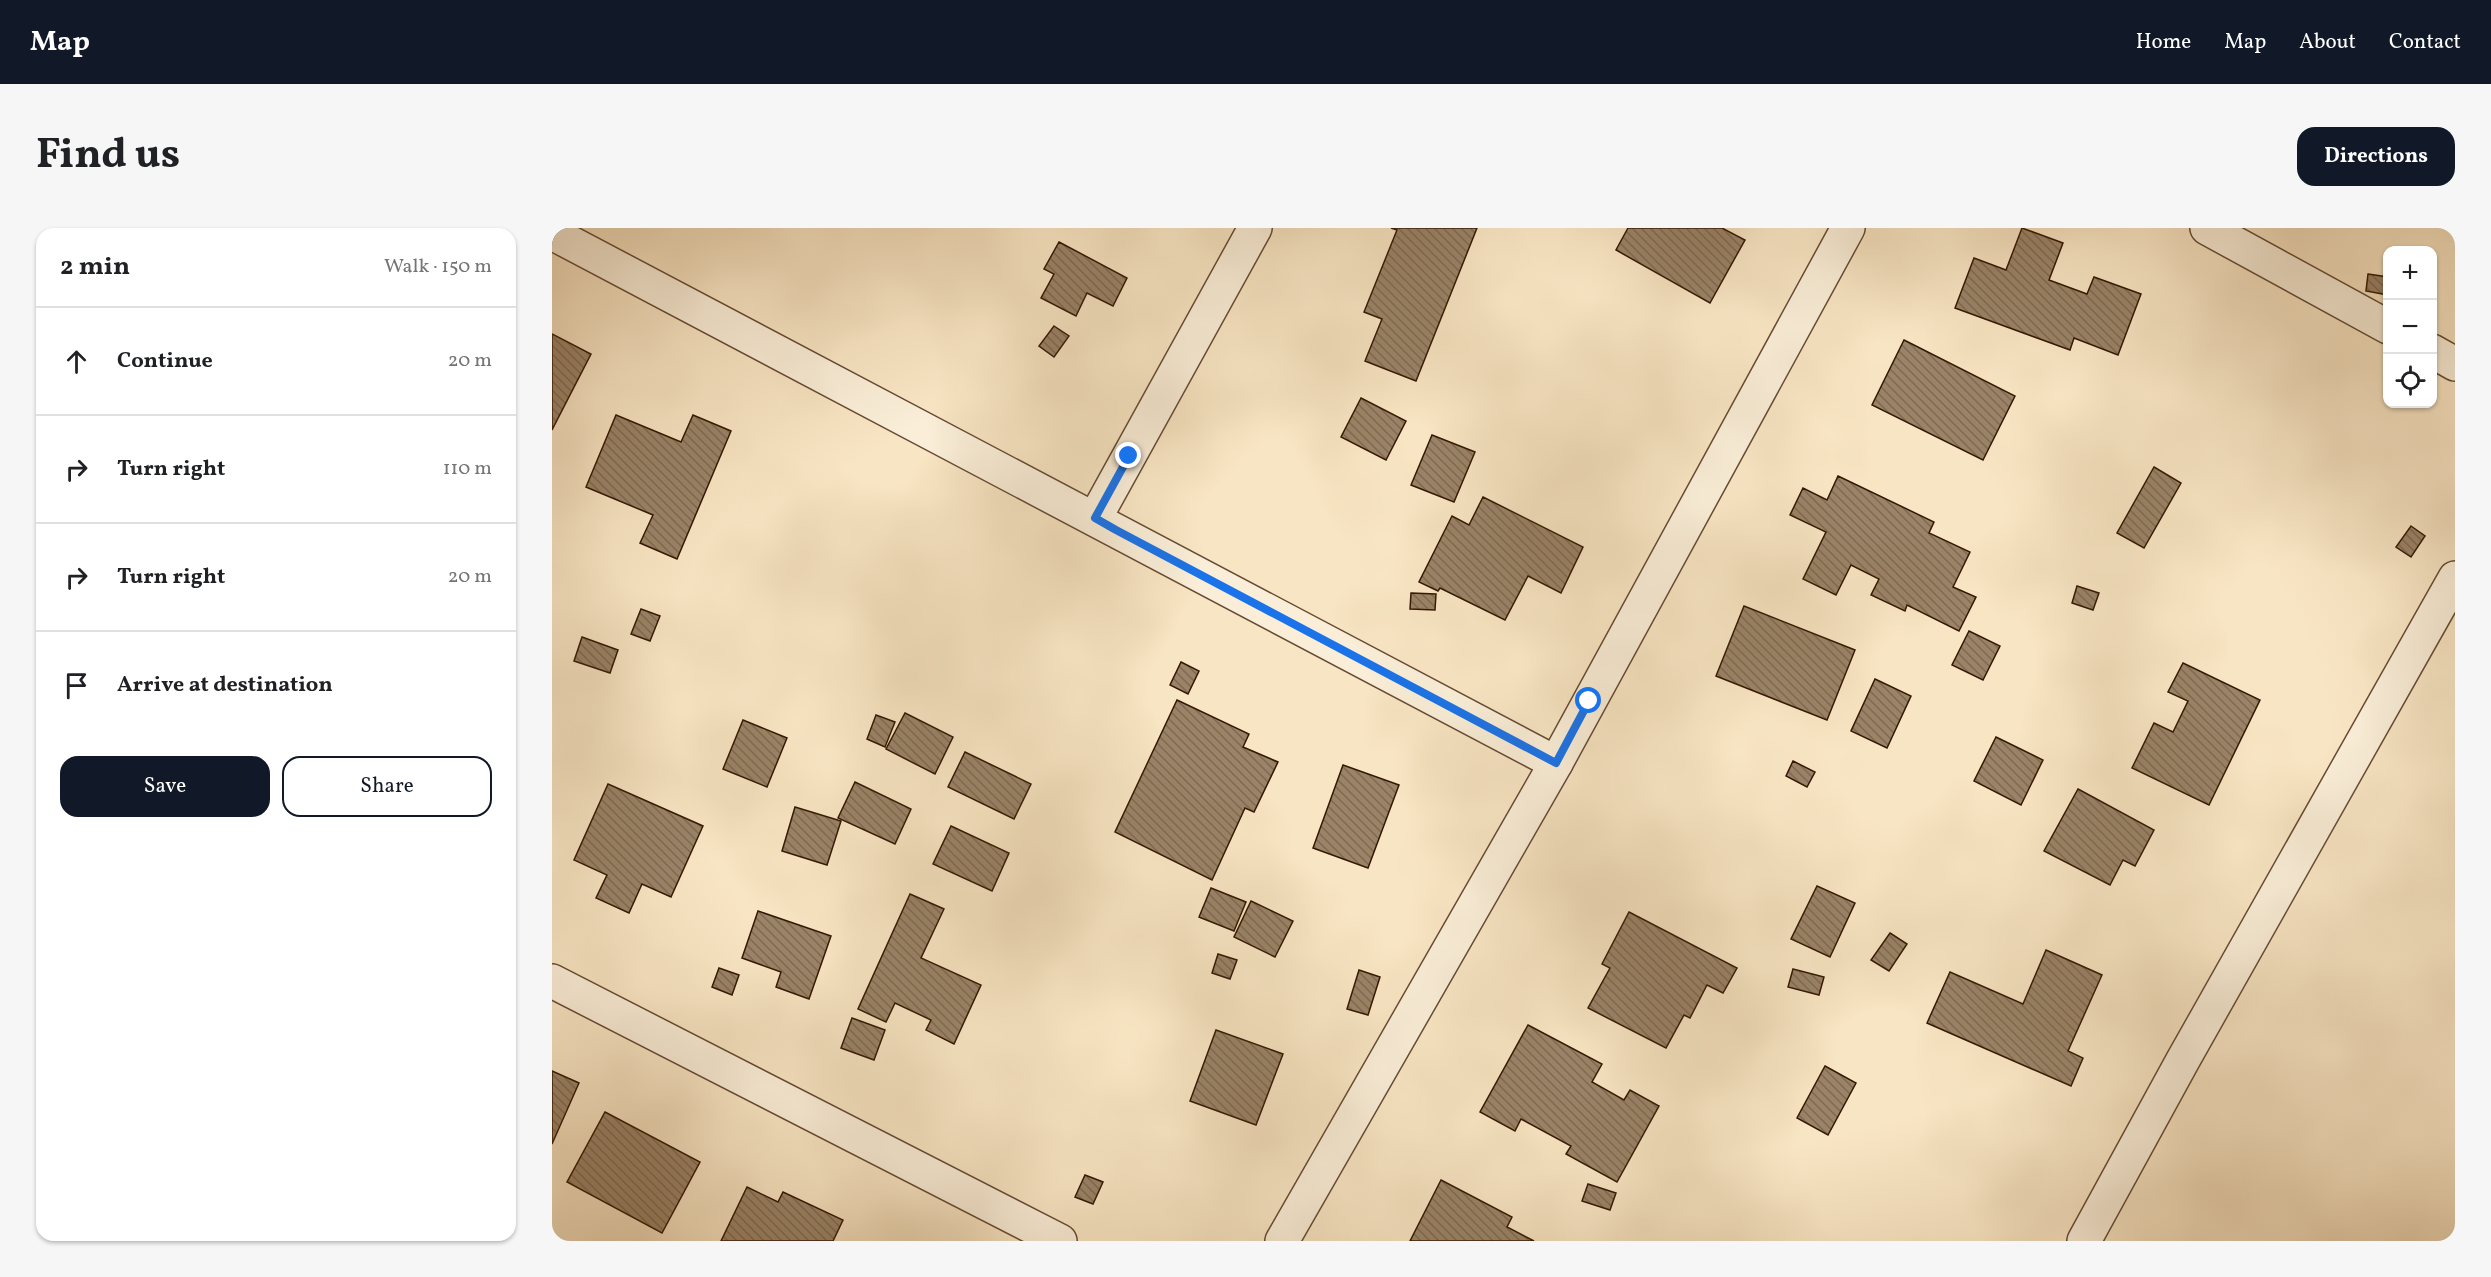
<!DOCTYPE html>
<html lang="en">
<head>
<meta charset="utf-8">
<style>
	:root { --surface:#fff; --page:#f6f6f6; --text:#202124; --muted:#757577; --line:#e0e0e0; --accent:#111827 }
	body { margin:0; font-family:Vollkorn,serif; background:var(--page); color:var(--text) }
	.controls { position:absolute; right:18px; top:18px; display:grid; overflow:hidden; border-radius:12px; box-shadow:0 2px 4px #0004 }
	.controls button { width:54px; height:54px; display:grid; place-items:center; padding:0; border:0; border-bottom:2px solid var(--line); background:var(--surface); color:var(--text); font:30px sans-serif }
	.stop { position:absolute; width:18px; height:18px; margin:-14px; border:4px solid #1a73e8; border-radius:50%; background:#fff }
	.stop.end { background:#1a73e8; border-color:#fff; box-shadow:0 2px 6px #0008 }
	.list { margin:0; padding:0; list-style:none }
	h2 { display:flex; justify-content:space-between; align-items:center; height:78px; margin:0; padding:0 24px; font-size:26px }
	h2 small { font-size:20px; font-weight:400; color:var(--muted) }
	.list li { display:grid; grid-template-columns:39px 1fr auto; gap:18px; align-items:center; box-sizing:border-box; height:108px; padding:0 24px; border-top:2px solid var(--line) }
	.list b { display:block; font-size:22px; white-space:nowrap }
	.list em { font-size:20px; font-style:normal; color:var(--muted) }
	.actions { display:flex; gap:12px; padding:18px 24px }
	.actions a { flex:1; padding:14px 0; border:2px solid var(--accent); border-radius:18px; text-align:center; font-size:21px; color:var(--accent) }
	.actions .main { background:var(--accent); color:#fff }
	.icon { flex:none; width:33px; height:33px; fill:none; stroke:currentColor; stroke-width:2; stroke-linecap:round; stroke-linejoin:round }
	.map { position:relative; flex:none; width:1903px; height:1013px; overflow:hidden; border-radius:18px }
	header { display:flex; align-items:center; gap:36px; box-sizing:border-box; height:84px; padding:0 30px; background:var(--accent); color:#fff }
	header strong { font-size:28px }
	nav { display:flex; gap:33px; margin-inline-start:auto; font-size:21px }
	.intro { display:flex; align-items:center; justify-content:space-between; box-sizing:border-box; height:144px; padding:0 36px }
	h1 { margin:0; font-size:42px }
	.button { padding:15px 27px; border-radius:18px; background:var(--accent); color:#fff; font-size:21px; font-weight:700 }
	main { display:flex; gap:36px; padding:0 36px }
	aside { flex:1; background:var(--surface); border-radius:18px; box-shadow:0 2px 4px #0004 }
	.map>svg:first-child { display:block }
	.building { fill:url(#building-back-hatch); stroke:#351804; stroke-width:1.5 }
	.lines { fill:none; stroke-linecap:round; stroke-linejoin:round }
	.minor-casing { stroke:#664b34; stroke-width:36 }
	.minor { stroke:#faeed8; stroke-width:33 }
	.route { stroke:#1a73e8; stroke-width:8 }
</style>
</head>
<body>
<header>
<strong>Map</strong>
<nav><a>Home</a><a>Map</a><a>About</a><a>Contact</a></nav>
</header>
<div class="intro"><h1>Find us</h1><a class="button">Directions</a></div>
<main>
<aside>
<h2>2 min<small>Walk · 150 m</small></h2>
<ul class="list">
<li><svg class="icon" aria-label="ahead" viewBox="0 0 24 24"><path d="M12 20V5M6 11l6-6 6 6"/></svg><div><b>Continue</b></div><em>20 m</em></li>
<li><svg class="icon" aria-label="right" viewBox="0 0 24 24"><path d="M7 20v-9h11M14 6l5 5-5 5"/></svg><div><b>Turn right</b></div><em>110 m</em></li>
<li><svg class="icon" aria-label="right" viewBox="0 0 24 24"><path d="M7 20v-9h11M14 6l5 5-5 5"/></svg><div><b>Turn right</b></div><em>20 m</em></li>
<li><svg class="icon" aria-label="arrive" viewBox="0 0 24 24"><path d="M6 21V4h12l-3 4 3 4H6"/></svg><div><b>Arrive at destination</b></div></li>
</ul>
<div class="actions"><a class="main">Save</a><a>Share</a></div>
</aside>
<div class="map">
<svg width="1903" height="1013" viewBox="0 0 1903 1013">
	<defs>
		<pattern id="building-back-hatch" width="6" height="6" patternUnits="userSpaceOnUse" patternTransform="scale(1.5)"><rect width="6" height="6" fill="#9a8367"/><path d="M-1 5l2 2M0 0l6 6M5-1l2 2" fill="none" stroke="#7e6a53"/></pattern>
	</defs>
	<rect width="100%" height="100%" fill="#f8e5c3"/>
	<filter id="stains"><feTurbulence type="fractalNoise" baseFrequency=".00333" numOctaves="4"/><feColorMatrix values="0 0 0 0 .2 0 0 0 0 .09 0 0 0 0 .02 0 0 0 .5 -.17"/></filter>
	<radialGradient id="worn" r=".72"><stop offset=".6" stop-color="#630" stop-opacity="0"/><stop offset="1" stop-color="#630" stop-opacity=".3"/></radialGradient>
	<g class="building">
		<path d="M839 0H925L864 153 813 133 830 91 812 84 845 2Z"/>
		<path d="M1076 0H1170L1193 12 1158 75 1064 22Z"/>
		<path d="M1470 0 1511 15 1497 52 1535 66 1542 49 1589 66 1566 127 1522 110 1518 122 1403 80 1422 30 1454 42Z"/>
		<path d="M507 14 575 50 561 78 535 65 524 88 489 70 502 46 492 41Z"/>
		<path d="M1816 46 1836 49V67L1814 63Z"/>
		<path d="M502 98 517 108 502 129 487 118Z"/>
		<path d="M0 106 39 126 0 202Z"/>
		<path d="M1352 112 1463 168 1431 232 1320 177Z"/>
		<path d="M809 170 854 193 834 232 789 209Z"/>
		<path d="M64 187 129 214 141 187 179 203 125 331 88 315 101 287 34 259Z"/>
		<path d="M880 207 923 224 902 274 859 257Z"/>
		<path d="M1602 239 1629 255 1592 320 1565 305Z"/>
		<path d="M1286 248 1382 294 1377 305 1418 324 1401 359 1424 369 1407 403 1355 377 1353 383 1319 367 1327 351 1299 337 1284 367 1251 351 1274 304 1238 287 1251 260 1275 272Z"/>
		<path d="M931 269 1031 319 1009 365 976 348 953 392 888 360 886 363 867 354 900 288 917 297Z"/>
		<path d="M1859 298 1873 308 1859 329 1844 319Z"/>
		<path d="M1525 358 1547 365 1541 382 1520 375Z"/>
		<path d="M859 365 884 366 883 382 858 381Z"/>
		<path d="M1192 378 1303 422 1275 492 1164 448Z"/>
		<path d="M89 381 108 388 98 413 79 406Z"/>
		<path d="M1417 403 1448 418 1431 452 1400 437Z"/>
		<path d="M30 409 66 422 58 445 22 433Z"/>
		<path d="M629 434 647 443 636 466 618 457Z"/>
		<path d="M1631 435 1708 472 1657 577 1580 540 1602 495 1621 504 1636 473 1616 464Z"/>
		<path d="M1323 451 1359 468 1335 520 1299 503Z"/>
		<path d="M625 472 697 506 691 519 726 534 702 584 693 580 660 652 563 604Z"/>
		<path d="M353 485 401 509 383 546 334 521Z"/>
		<path d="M324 487 343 494 333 519 315 511Z"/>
		<path d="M191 492 235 510 215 559 171 541Z"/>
		<path d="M1444 509 1491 532 1469 577 1422 553Z"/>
		<path d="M413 524 479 556 462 591 396 559Z"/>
		<path d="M1241 533 1263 544 1255 559 1234 548Z"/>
		<path d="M791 537 847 557 816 640 761 620Z"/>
		<path d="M303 554 359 581 343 616 286 590Z"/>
		<path d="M56 556 151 598 119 669 90 656 77 685 44 670 55 647 22 632Z"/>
		<path d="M1526 561 1602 602 1583 638 1571 632 1558 657 1492 623Z"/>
		<path d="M243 579 289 593 275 637 230 623Z"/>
		<path d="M399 598 457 625 440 663 381 636Z"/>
		<path d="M1265 658 1303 675 1278 729 1239 711Z"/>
		<path d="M659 660 694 674 682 703 647 689Z"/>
		<path d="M358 666 392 681 369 730 429 757 402 816 374 802 379 792 343 775 334 794 306 781Z"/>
		<path d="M699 673 741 693 723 729 682 709Z"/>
		<path d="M206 683 279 708 257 771 224 759 229 744 190 730Z"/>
		<path d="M1077 684 1185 740 1171 765 1155 757 1138 790 1132 787 1114 820 1036 780 1058 740 1050 736Z"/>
		<path d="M1338 705 1355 716 1337 743 1319 732Z"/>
		<path d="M1494 722 1550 747 1516 823 1531 830 1519 858 1375 795 1398 744 1471 776Z"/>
		<path d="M666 726 685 732 678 751 660 745Z"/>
		<path d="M167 740 187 747 180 767 160 759Z"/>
		<path d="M1241 741 1272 749 1267 767 1236 759Z"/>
		<path d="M807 742 828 749 816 787 795 781Z"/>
		<path d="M300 790 333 802 322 832 289 820Z"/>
		<path d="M976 797 1050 836 1040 854 1072 872 1078 862 1107 878 1065 954 1014 926 1019 918 969 891 963 903 928 884Z"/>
		<path d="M664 802 731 826 704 897 638 873Z"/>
		<path d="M1273 838 1304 855 1276 907 1245 890Z"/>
		<path d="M0 843 27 855 0 916Z"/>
		<path d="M53 884 148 934 110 1005 15 954Z"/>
		<path d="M533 947 551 954 541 976 523 969Z"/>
		<path d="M889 952 960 989 955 999 982 1013H858Z"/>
		<path d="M1036 956 1064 965 1058 982 1030 973Z"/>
		<path d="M195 959 226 974 231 964 291 992 281 1013H169Z"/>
	</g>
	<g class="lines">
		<defs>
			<g id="minor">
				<path d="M1655 0 1836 99"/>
				<path d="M0 5 1004 535"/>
				<path d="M1880 123 1903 136"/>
				<path d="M543 290 703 0"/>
				<path d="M0 753 508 1013"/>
				<path d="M730 1013 1004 535 1296 0"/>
				<path d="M1532 1013 1631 832 1903 350"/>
			</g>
		</defs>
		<use href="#minor" class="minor-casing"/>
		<use href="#minor" class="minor"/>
	</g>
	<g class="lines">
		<path class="route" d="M577 228 543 290 564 302 1004 535 1037 473"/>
	</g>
	<rect width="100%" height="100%" filter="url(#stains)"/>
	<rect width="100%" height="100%" fill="url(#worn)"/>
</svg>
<div class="controls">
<button>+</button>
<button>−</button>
<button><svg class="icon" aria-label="locate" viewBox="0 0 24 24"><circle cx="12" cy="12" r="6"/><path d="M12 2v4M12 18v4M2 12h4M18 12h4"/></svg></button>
</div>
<div class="stop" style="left:1037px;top:473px"></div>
<div class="stop end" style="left:577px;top:228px"></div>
</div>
</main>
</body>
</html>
